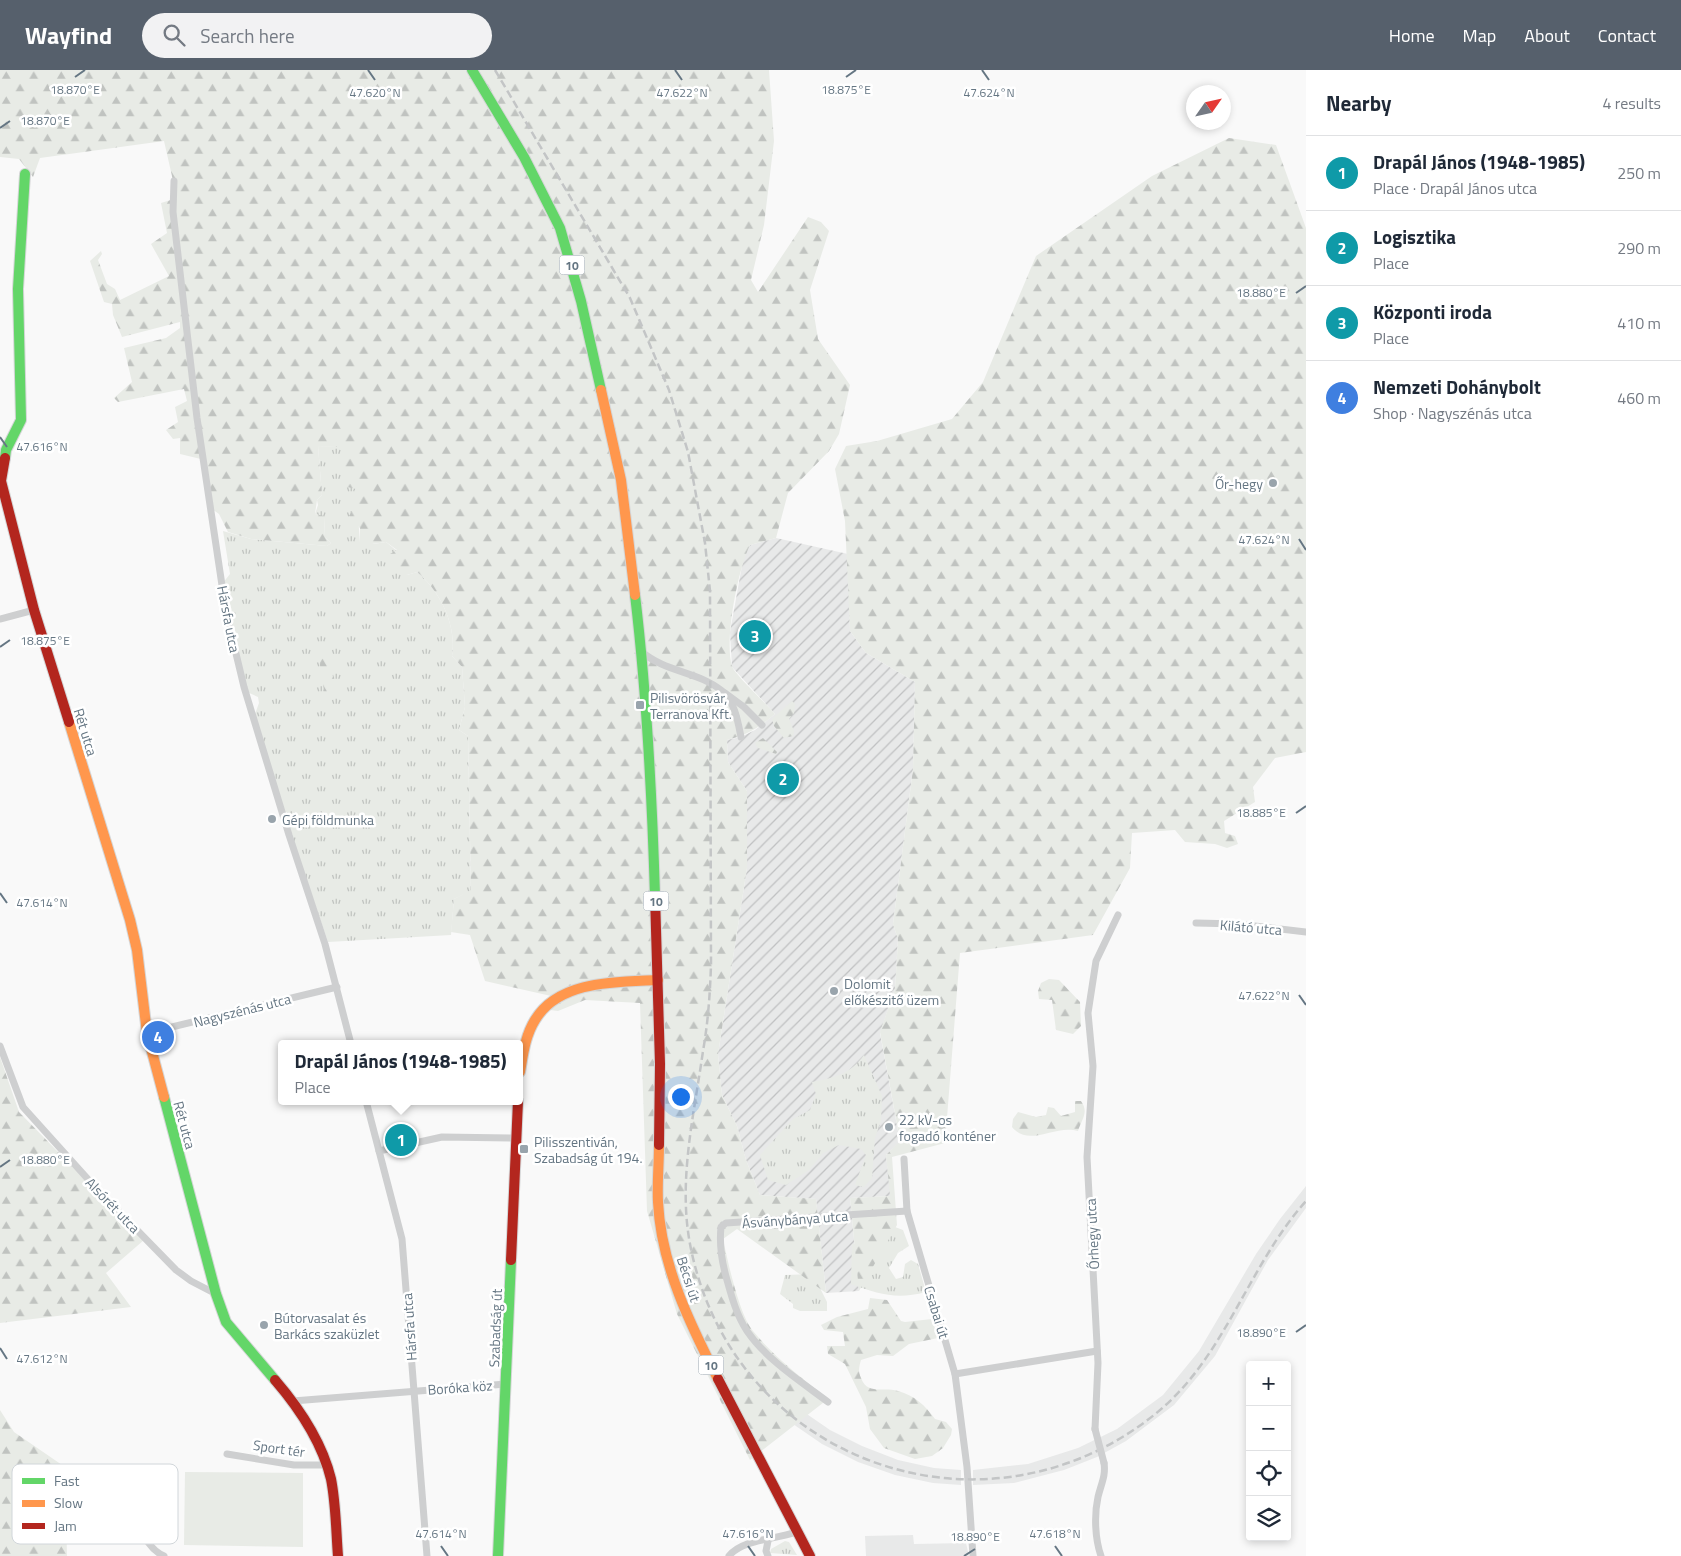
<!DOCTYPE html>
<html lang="en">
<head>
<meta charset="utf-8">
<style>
	:root { --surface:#fff; --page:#f2f2f3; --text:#1f2937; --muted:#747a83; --line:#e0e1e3; --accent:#56606c }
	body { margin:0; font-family:"Titillium Web",sans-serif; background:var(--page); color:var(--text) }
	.controls { position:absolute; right:15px; bottom:15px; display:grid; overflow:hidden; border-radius:5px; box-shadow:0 2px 8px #0003 }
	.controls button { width:45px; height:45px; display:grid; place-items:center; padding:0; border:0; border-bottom:1px solid var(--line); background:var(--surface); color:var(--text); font:25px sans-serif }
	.compass { position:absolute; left:1186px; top:15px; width:45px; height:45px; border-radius:50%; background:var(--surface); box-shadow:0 2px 8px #0003; rotate:56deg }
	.you { position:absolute; left:680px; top:1026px; width:18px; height:18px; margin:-12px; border:4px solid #fff; border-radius:50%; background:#1a73e8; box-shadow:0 0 0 8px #1a73e833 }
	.badge { display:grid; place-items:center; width:32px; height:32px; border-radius:50%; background:var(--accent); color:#fff; font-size:16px; font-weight:700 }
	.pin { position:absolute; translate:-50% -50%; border:2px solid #fff; box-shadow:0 1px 5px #0006 }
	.popup { position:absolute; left:278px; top:970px; width:245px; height:65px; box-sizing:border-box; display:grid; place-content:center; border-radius:5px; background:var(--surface); filter:drop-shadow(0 1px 4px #0005); font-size:16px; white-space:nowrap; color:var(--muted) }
	.popup b { font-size:19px; color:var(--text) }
	.popup::after { content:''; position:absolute; left:50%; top:100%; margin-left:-10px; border:10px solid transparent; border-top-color:var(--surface) }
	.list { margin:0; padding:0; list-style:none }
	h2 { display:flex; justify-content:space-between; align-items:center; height:65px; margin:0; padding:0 20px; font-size:21px }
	h2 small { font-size:16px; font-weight:400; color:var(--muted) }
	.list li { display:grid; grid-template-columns:32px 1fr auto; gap:15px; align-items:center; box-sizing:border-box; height:75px; padding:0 20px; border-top:1px solid var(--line) }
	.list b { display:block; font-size:19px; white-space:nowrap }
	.list p { margin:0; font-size:16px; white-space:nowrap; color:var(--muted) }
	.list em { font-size:16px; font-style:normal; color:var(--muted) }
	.icon { flex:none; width:28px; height:28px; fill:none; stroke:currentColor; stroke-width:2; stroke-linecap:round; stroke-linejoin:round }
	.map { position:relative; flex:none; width:1306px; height:1486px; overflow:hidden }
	header { display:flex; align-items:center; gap:30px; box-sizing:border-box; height:70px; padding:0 25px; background:var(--accent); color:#fff }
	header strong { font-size:24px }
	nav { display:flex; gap:28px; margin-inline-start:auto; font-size:18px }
	.search { width:350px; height:45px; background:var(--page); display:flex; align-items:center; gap:12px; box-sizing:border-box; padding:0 18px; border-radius:28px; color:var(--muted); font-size:19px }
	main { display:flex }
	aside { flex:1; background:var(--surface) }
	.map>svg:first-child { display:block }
	.built { fill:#e8e9e9 }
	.industrial { fill:url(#industrial-furrows) }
	.grass { fill:url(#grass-tufts) }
	.forest { fill:url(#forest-firs) }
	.pitch { fill:#e8ebe6 }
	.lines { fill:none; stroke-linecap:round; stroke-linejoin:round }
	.fast-casing { stroke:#d5d6d7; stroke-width:12 }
	.slow-casing { stroke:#d5d6d7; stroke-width:12 }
	.jam-casing { stroke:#d5d6d7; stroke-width:12 }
	.street { stroke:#cecfd0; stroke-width:7 }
	.fast { stroke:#63d668; stroke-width:10 }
	.slow { stroke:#ff974d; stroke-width:10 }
	.jam { stroke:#b3261e; stroke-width:10 }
	.rail { stroke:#c3c5c6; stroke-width:2.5; stroke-dasharray:8 4; stroke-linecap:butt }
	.street-bridge { stroke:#cecfd0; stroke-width:7 }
	.ticks { fill:none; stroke:#657683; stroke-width:2 }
	.poi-dot { fill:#99a4ac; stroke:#fff; stroke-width:2 }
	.labels { text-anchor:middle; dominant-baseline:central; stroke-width:5; stroke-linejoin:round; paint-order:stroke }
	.shield { fill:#fff; stroke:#939fa8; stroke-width:1 }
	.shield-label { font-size:12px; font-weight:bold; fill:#657683 }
	.poi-label { font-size:14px; fill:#657683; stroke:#fff; text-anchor:start }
	.street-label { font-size:14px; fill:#657683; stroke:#fff }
	.key { fill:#fff; stroke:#d1d6da; stroke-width:1 }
	.key-label { font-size:14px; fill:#657683 }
	.ticks-label { font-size:12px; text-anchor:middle; fill:#657683; stroke:#fff; stroke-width:5; stroke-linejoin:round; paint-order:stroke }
</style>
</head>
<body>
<header>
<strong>Wayfind</strong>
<div class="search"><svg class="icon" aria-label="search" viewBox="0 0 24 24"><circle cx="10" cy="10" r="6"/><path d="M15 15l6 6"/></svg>Search here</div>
<nav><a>Home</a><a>Map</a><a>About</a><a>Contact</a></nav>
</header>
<main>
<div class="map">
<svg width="1306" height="1486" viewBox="0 0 1306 1486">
	<defs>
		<pattern id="industrial-furrows" width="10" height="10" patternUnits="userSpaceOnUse" patternTransform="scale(1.25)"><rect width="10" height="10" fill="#e8e9e9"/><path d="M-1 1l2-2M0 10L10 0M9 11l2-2" fill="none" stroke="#c0c1c2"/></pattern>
		<pattern id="grass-tufts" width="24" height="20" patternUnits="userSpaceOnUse" patternTransform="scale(1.25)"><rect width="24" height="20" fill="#e8ebe6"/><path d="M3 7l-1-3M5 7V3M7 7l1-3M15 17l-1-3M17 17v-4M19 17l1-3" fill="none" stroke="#c0c3c0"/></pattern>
		<pattern id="forest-firs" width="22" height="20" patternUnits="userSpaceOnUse" patternTransform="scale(1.25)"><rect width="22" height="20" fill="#e8ebe6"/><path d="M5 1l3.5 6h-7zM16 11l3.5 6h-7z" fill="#c0c3c0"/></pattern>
	</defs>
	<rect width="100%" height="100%" fill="#f9f9f9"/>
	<g class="built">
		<path d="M1306 1116V1138L1268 1190 1215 1286 1174 1335 1126 1371 1097 1387 1064 1400 1014 1413 973 1415V1400L1028 1394 1078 1378 1117 1359 1163 1325 1199 1281 1256 1184 1280 1149Z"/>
		<path d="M711 1212 801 1340 830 1360 862 1376 898 1390 934 1398 961 1400V1415L933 1413 895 1405 858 1392 822 1374 793 1354 715 1258Z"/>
		<path d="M913 1465 914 1474 966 1473 969 1486H866L865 1466Z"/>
	</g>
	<path class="industrial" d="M776 468 848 484 850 561 866 583 915 612 913 699 893 854 898 869 895 919 880 963 900 1072 886 1085 891 1126 850 1128 859 1221 826 1223 816 1129 760 1125 746 1090 737 1056 722 1025 718 984 747 798V721L728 692 727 670 741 667 755 660 775 644 732 597 730 562 743 490 750 475Z"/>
	<g class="grass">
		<path d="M318 376 356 377 357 433 360 472 365 465 373 474 386 472 397 481 407 505 417 502C440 521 457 555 452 586L462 597 465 637 459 660 468 666 471 821 454 829 451 865 328 872 281 735 255 644 259 633 258 627 247 622 222 514 230 504 223 461 251 469 327 476 331 473 325 467 324 447 315 444 318 435 317 430 322 425Z"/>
		<path d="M864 985 882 1026 881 1051 875 1068 872 1108 864 1117 855 1115 866 1085 861 1079 839 1075 823 1083 809 1100 786 1115 768 1110 760 1085 793 1049 810 1040 816 1024 812 1012C834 1008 850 1004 864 985Z"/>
		<path d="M895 1157 903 1160 909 1176 898 1183 889 1198 896 1209 903 1207 905 1194 911 1190 918 1194 926 1222C896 1230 879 1224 851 1214L852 1174 868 1172Z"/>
		<path d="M813 1204 827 1232V1241H800L793 1238V1234L780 1224 785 1205Z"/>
		<path d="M785 1471 789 1472 797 1485 770 1483 771 1479Z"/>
	</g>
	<g class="forest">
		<path d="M0 0H769L774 71 764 155 751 210 758 222 808 147 821 152 829 161 810 220 818 269 850 315 839 364 829 381 788 423 776 468 750 475C738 499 724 570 732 596 734 604 768 635 775 644 760 657 746 666 727 670L728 692 747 721V798L718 984 722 1025 737 1056 746 1090 760 1125 816 1129 826 1223 737 1159 723 1169C728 1192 739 1244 753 1261 774 1287 802 1308 828 1329L750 1390 677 1244 647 1141 640 933 585 930 558 941 550 940 560 928 485 911 470 865 451 862 454 829 471 820 468 666 459 660 465 637 462 597 452 586C457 555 440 521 417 502L407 505 396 502 390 484 397 480 386 472 372 474 365 466 360 473V458L349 446 357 433 347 428 356 419 343 416 341 407 346 403 342 384 355 378 318 376 322 425 317 430 315 444 324 446 325 467 331 473 327 476 251 469 228 462 219 444 212 439 206 414 209 407 205 390 180 384V368L173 369 166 360 178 352 175 337 187 331 184 319 118 332 114 328 132 312 124 278 166 268 180 258V252L122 267 113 245 112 234 104 232 90 191 101 181 102 184 98 190 107 214 115 219 120 230 169 206 151 174 167 163 161 133 177 128 164 71 40 88 33 107 19 89 0 87Z"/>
		<path d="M1229 68 1276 75 1306 158V682L1275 688 1253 717 1255 732 1224 751 1225 763 1235 766 1238 774 1227 778 1215 774 1185 772 1175 760 1132 763 1130 798 1093 865 960 883 945 1073 892 1087 897 1155 859 1221 850 1128 890 1126 886 1085 900 1071 880 962 895 919 898 869 893 854 913 699 915 612 866 583 850 561 845 451 835 399 846 376 877 371 952 349 983 312 1036 186 1152 106Z"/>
		<path d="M330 579 334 618 330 625 325 627 318 582Z"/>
		<path d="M792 631 795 634 794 643 789 649 794 661 793 666 784 668 774 656 772 649Z"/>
		<path d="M763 668 777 682 776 684 758 678 755 673Z"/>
		<path d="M1049 909 1059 910 1080 932 1081 956 1073 964 1056 960 1052 930 1039 929 1038 921 1041 913Z"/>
		<path d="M0 987 19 1042 144 1170 106 1203 131 1237 0 1253Z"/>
		<path d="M1075 1031H1081C1089 1042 1082 1049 1078 1061 1055 1054 1029 1078 1012 1057L1013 1049 1018 1042 1036 1047 1046 1045 1048 1037 1054 1038 1061 1046 1075 1042Z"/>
		<path d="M870 1228 887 1230 901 1251 905 1252 932 1249 938 1268 909 1274 893 1286 877 1285 861 1290C859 1297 858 1301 861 1308 868 1326 883 1316 898 1321 915 1326 925 1335 935 1349L946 1352 952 1359 951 1365 943 1378 932 1386 915 1389 884 1378 870 1359 866 1337 845 1294 828 1284 827 1276H845L843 1262 824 1260 821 1255 837 1247 868 1239Z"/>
		<path d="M0 1340 14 1362 65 1397 67 1486H0Z"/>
	</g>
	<g class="pitch">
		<path d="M185 1402 303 1403V1477L184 1475Z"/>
		<rect x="146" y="1410" width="25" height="48"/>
	</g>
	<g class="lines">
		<defs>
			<g id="fast">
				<path d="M472 0 524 87 560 158 581 231 601 320"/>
				<path d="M5 388 6 380 21 350 18 219 25 104"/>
				<path d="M635 525C647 625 652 725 655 826"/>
				<path d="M164 1027 216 1224 226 1252 275 1310"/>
				<path d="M498 1486 511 1190"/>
			</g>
			<g id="slow">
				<path d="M601 320 621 410 635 525"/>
				<path d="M69 652 130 850 137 880 147 963 164 1027"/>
				<path d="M520 1002C523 985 525 966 535 950 559 910 617 912 658 910"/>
				<path d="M659 1075C659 1094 657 1113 658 1132 661 1195 690 1254 718 1309"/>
			</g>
			<g id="jam">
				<path d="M5 388 1 411 34 540 69 652"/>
				<path d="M655 826 660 994 659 1075"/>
				<path d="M511 1190 518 1031"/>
				<path d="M718 1309 810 1486"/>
				<path d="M275 1310C300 1339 322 1372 331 1409 336 1434 336 1461 338 1486"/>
			</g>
		</defs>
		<use href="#fast" class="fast-casing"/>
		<use href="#slow" class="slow-casing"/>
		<use href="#jam" class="jam-casing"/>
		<g class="street">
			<path d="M174 111 173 142 197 348 226 542 244 617 289 765 325 874 351 974"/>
			<path d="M0 549 34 540"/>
			<path d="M642 582C665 602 700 602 722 621 735 632 738 652 741 667"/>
			<path d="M725 623 744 637 762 655"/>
			<path d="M1196 853 1238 854 1306 862"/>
			<path d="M147 963 337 917"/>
			<path d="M0 976 23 1037 95 1117 176 1200 191 1211 216 1224"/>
			<path d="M366 1031 402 1169 427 1486"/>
			<path d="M379 1081 442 1067 516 1068"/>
			<path d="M904 1089 907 1141 955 1304 967 1397 973 1486"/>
			<path d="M955 1304 1097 1281"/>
			<path d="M293 1331 506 1314"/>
			<path d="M828 1332C800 1311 767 1290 747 1261 737 1246 732 1228 727 1210 722 1193 719 1176 721 1157L726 1153 907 1141"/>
			<path d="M1095 1359 1098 1293 1087 1087 1093 996 1088 943 1096 891 1118 845"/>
			<path d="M227 1384 294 1395H327"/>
			<path d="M138 1452C144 1466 149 1479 164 1486"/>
			<path d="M768 1471 766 1481 768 1486"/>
			<path d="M729 1486C742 1469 775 1470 796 1462"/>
			<path d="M1101 1486C1095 1469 1094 1445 1098 1427 1101 1414 1106 1406 1104 1393"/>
		</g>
		<use href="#fast" class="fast"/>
		<use href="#slow" class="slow"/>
		<use href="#jam" class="jam"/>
		<path class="rail" d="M495 0 630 228 669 320 688 382 705 473 710 521 711 895C710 924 708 953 703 981 694 1045 678 1110 690 1174 731 1391 983 1481 1154 1345 1225 1289 1247 1197 1306 1131"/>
		<path class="street-bridge" d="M1095 1359 1104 1393"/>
	</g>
	<path class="ticks" d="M368 0 375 10M675 0 682 10M982 0 989 10M75 7 85 0M846 7 856 0M0 58 10 51M1296 223 1306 216M0 367 7 377M1299 469 1306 480M0 577 10 570M1296 743 1306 736M0 823 7 833M1299 925 1306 935M0 1097 10 1090M1296 1262 1306 1255M0 1278 7 1289M441 1476 448 1486M748 1476 755 1486M1055 1476 1062 1486M964 1486 975 1479"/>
	<g class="poi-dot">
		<circle cx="1273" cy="413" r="5"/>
		<rect x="635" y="630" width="10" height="10" rx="2.5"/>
		<circle cx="272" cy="749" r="5"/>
		<circle cx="834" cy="921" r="5"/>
		<circle cx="889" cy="1057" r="5"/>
		<rect x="519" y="1074" width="10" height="10" rx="2.5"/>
		<circle cx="264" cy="1255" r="5"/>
	</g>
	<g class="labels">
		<g class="shield">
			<rect x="559.5" y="185.5" width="25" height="19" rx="4"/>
			<rect x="643.5" y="821.5" width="25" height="19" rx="4"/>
			<rect x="698.5" y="1285.5" width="25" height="19" rx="4"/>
		</g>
		<g class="shield-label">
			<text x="572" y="195">10</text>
			<text x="656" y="831">10</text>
			<text x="711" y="1295">10</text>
		</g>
		<g class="poi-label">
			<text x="1263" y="413" text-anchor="end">Őr-hegy</text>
			<text x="650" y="627">Pilisvörösvár,<tspan x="650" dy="16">Terranova Kft.</tspan></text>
			<text x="282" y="749">Gépi földmunka</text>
			<text x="844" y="913">Dolomit<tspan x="844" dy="16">előkészitő üzem</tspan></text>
			<text x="899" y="1049">22 kV-os<tspan x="899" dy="16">fogadó konténer</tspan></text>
			<text x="534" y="1071">Pilisszentiván,<tspan x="534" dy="16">Szabadság út 194.</tspan></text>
			<text x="274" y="1247">Bútorvasalat és<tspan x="274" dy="16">Barkács szaküzlet</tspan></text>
		</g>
		<g class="street-label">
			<text transform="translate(229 549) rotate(79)">Hársfa utca</text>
			<text transform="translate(86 662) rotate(73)">Rét utca</text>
			<text transform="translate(1251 857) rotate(5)">Kilátó utca</text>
			<text transform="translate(242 940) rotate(-14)">Nagyszénás utca</text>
			<text transform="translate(185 1055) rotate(75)">Rét utca</text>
			<text transform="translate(113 1135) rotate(46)">Alsórét utca</text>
			<text transform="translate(795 1149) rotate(-4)">Ásványbánya utca</text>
			<text transform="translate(1092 1164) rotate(-93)">Őrhegy utca</text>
			<text transform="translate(689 1209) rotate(72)">Bécsi út</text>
			<text transform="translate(937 1242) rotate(73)">Csabai út</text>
			<text transform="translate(409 1257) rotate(-94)">Hársfa utca</text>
			<text transform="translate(495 1258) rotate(-88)">Szabadság út</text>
			<text transform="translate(460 1317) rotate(-4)">Boróka köz</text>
			<text transform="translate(279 1378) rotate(8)">Sport tér</text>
		</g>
	</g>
	<rect x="12" y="1394" width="166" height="80" rx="8" class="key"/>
	<rect x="22" y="1408" width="23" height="6" fill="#63d668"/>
	<rect x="22" y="1430" width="23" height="7" fill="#ff974d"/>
	<rect x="22" y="1453" width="23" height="6" fill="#b3261e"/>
	<g class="key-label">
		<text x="54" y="1416">Fast</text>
		<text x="54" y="1438">Slow</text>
		<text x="54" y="1461">Jam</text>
	</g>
	<g class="ticks-label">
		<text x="75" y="24">18.870°E</text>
		<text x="846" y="24">18.875°E</text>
		<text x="375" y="27">47.620°N</text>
		<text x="989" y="27">47.624°N</text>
		<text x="682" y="27">47.622°N</text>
		<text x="45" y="55">18.870°E</text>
		<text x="1261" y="227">18.880°E</text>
		<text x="42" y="381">47.616°N</text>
		<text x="1264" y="474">47.624°N</text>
		<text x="45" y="575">18.875°E</text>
		<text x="1261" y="747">18.885°E</text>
		<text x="42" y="837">47.614°N</text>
		<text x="1264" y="930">47.622°N</text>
		<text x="45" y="1094">18.880°E</text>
		<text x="1261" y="1267">18.890°E</text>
		<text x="42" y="1293">47.612°N</text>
		<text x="441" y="1468">47.614°N</text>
		<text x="748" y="1468">47.616°N</text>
		<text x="1055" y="1468">47.618°N</text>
		<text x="975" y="1471">18.890°E</text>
	</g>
</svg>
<div class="controls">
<button>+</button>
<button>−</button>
<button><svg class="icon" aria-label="locate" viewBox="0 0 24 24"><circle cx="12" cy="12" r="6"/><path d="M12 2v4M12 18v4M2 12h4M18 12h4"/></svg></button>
<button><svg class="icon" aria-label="layers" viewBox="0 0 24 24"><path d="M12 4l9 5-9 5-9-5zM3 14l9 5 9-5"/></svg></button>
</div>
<svg class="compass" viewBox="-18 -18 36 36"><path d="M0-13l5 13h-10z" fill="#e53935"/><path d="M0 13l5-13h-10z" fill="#747a83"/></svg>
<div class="you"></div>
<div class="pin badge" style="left:401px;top:1070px;background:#0f9aa8">1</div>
<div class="popup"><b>Drapál János (1948-1985)</b>Place</div>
<div class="pin badge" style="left:783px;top:709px;background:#0f9aa8">2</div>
<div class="pin badge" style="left:755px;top:566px;background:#0f9aa8">3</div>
<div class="pin badge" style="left:158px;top:967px;background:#3f7fe0">4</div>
</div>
<aside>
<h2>Nearby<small>4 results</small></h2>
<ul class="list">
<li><span class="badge" style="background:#0f9aa8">1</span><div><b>Drapál János (1948-1985)</b><p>Place · Drapál János utca</p></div><em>250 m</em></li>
<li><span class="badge" style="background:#0f9aa8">2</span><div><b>Logisztika</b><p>Place</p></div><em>290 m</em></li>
<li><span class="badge" style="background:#0f9aa8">3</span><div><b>Központi iroda</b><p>Place</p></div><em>410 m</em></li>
<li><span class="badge" style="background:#3f7fe0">4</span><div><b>Nemzeti Dohánybolt</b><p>Shop · Nagyszénás utca</p></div><em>460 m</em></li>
</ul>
</aside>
</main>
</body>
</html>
